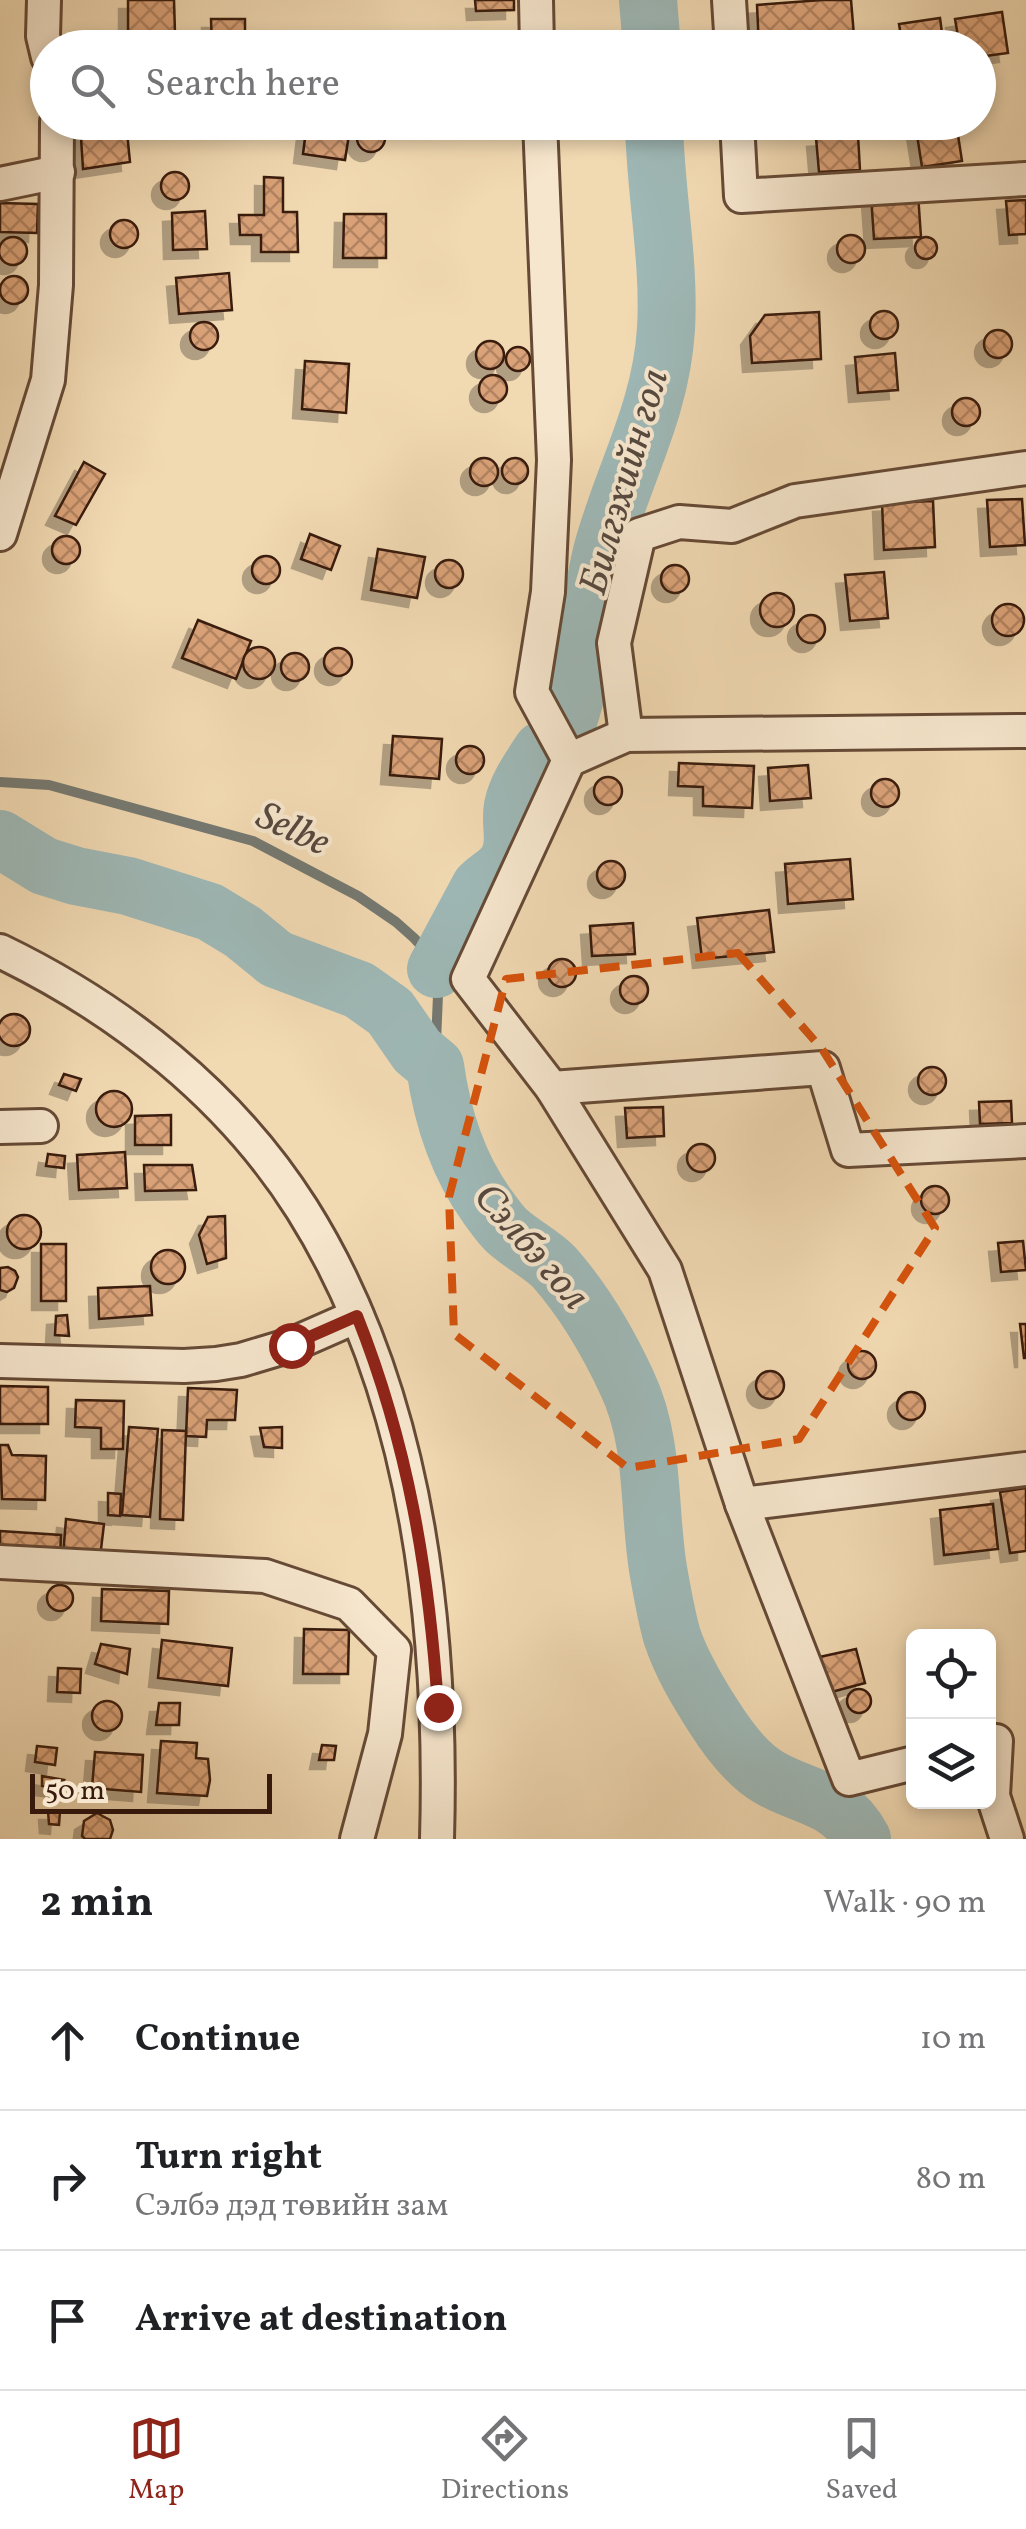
<!DOCTYPE html>
<html lang="en">
<head>
<meta charset="utf-8">
<style>
	:root { --surface:#fff; --page:#f2f2f2; --text:#202124; --muted:#757577; --line:#e0e0e0; --accent:#8f2418 }
	body { margin:0; font-family:Vollkorn,serif; background:var(--page); color:var(--text) }
	.controls { position:absolute; right:30px; bottom:30px; display:grid; overflow:hidden; border-radius:15px; box-shadow:0 5px 15px #0003 }
	.controls button { width:90px; height:90px; display:grid; place-items:center; padding:0; border:0; border-bottom:2px solid var(--line); background:var(--surface); color:var(--text); font:50px sans-serif }
	.scale { position:absolute; left:30px; bottom:25px; width:242px; box-sizing:border-box; padding-left:10px; border:5px solid #381a0c; border-top:0; font-size:28px; line-height:35px; white-space:nowrap; color:#381a0c; -webkit-text-stroke:8px #f6e6cd; paint-order:stroke }
	.stop { position:absolute; width:30px; height:30px; margin:-22px; border:8px solid #8f2418; border-radius:50%; background:#fff }
	.stop.end { background:#8f2418; border-color:#fff; box-shadow:0 2px 10px #0008 }
	.list { margin:0; padding:0; list-style:none }
	h2 { display:flex; justify-content:space-between; align-items:center; height:130px; margin:0; padding:0 40px; font-size:42px }
	h2 small { font-size:32px; font-weight:400; color:var(--muted) }
	.list li { display:grid; grid-template-columns:65px 1fr auto; gap:30px; align-items:center; box-sizing:border-box; height:140px; padding:0 40px; border-top:2px solid var(--line) }
	.list b { display:block; font-size:38px; white-space:nowrap }
	.list p { margin:0; font-size:32px; white-space:nowrap; color:var(--muted) }
	.list em { font-size:32px; font-style:normal; color:var(--muted) }
	.icon { flex:none; width:55px; height:55px; fill:none; stroke:currentColor; stroke-width:2; stroke-linecap:round; stroke-linejoin:round }
	.map { position:relative; flex:none; width:1026px; height:1839px; overflow:hidden }
	.search { position:absolute; background:var(--surface); box-shadow:0 5px 15px #0003; left:30px; right:30px; top:30px; height:110px; display:flex; align-items:center; gap:25px; box-sizing:border-box; padding:0 35px; border-radius:55px; color:var(--muted); font-size:38px }
	.sheet { height:550px; background:var(--surface) }
	nav { display:flex; justify-content:space-around; align-items:center; box-sizing:border-box; height:140px; border-top:2px solid var(--line); background:var(--surface); font-size:28px; color:var(--muted) }
	nav a { display:grid; justify-items:center; gap:5px }
	nav .on { color:var(--accent) }
	.map>svg:first-child { display:block }
	.lines { fill:none; stroke-linecap:round; stroke-linejoin:round }
	.stream { stroke:#757972; stroke-width:10 }
	.river { stroke:#9eb8b6; stroke-width:58 }
	.building { fill:url(#building-cross-hatch); stroke:#381a0c; stroke-width:2.5; filter:url(#shadow) }
	.minor-casing { stroke:#664a36; stroke-width:38 }
	.minor { stroke:#f6e6cd; stroke-width:32 }
	.route { stroke:#8f2418; stroke-width:12 }
	.marked { fill:none; stroke:#d6530c; stroke-width:8; stroke-dasharray:20 12; stroke-linejoin:round }
	.labels { text-anchor:middle; dominant-baseline:central; stroke-width:8; stroke-linejoin:round; paint-order:stroke }
	.water-label { font-size:40px; font-style:italic; fill:#57493f; stroke:#f6e6cd }
</style>
</head>
<body>
<div class="map">
<svg width="1026" height="1839" viewBox="0 0 1026 1839">
	<defs>
		<pattern id="building-cross-hatch" width="8" height="8" patternUnits="userSpaceOnUse" patternTransform="scale(2.5)"><rect width="8" height="8" fill="#daa278"/><path d="M0 0l8 8M0 8l8-8" fill="none" stroke="#b28361"/></pattern>
		<filter id="shadow"><feDropShadow dx="-9" dy="9" stdDeviation="0" flood-color="#0004"/></filter>
	</defs>
	<rect width="100%" height="100%" fill="#f1d9b2"/>
	<filter id="stains"><feTurbulence type="fractalNoise" baseFrequency=".002" numOctaves="4"/><feColorMatrix values="0 0 0 0 .2 0 0 0 0 .09 0 0 0 0 .02 0 0 0 .5 -.17"/></filter>
	<radialGradient id="worn" r=".72"><stop offset=".6" stop-color="#630" stop-opacity="0"/><stop offset="1" stop-color="#630" stop-opacity=".3"/></radialGradient>
	<g class="lines">
		<path class="stream" d="M0 782 49 785 253 841 358 896 396 922 414 938 427 952 436 969 438 995 435 1066"/>
		<g class="river">
			<path d="M648 0 652 48"/>
			<path d="M568 721C587 665 588 605 603 548 624 472 661 411 666 329 670 260 655 191 654 122"/>
			<path d="M0 839 44 866 76 876 128 886 210 912 243 932 276 959 359 990 390 1012 417 1051 435 1066C442 1117 457 1164 487 1206 493 1214 499 1223 506 1230 521 1244 540 1253 554 1267 584 1301 608 1342 627 1383 655 1442 648 1506 658 1569 662 1591 666 1615 672 1636 681 1664 698 1692 714 1717 728 1739 747 1765 770 1778 807 1799 840 1797 862 1839"/>
			<path d="M436 969 480 887C489 877 502 873 508 860 518 842 509 825 513 806 517 786 531 767 542 750"/>
		</g>
	</g>
	<g class="building">
		<path d="M128 0H174L175 33 128 34Z"/>
		<path d="M475 0H514V10L476 11Z"/>
		<path d="M822 0H851L855 48H759L757 5Z"/>
		<path d="M1002 12 1008 53 978 57V48H960L955 19Z"/>
		<path d="M940 18 944 48H903L899 24Z"/>
		<path d="M211 19H245V48H212Z"/>
		<path d="M80 122H126L130 162 83 169Z"/>
		<path d="M307 122H351L345 160 303 154Z"/>
		<path d="M915 122H956L962 161 922 167Z"/>
		<circle cx="371" cy="138" r="14"/>
		<path d="M858 135 860 170 819 172 816 138Z"/>
		<circle cx="175" cy="186" r="14"/>
		<path d="M264 177 283 178V212H297L298 252H261V235H240L239 215H264Z"/>
		<path d="M918 194 921 237 874 239 871 196Z"/>
		<path d="M1026 200V234L1009 235 1006 201Z"/>
		<path d="M0 203 38 204 37 233 0 232Z"/>
		<path d="M205 211 207 249 173 250 172 213Z"/>
		<path d="M344 214H386V258H343Z"/>
		<circle cx="124" cy="234" r="14"/>
		<circle cx="851" cy="249" r="14"/>
		<circle cx="926" cy="248" r="11"/>
		<circle cx="13" cy="251" r="14"/>
		<path d="M229 273 232 310 179 314 176 278Z"/>
		<circle cx="14" cy="290" r="14"/>
		<circle cx="884" cy="325" r="14"/>
		<path d="M819 312 821 359 752 363 750 336 765 315Z"/>
		<circle cx="204" cy="336" r="14"/>
		<circle cx="998" cy="344" r="14"/>
		<circle cx="490" cy="355" r="14"/>
		<circle cx="518" cy="359" r="12"/>
		<path d="M895 353 898 390 858 393 855 357Z"/>
		<path d="M305 361 349 364 346 413 302 409Z"/>
		<circle cx="493" cy="389" r="14"/>
		<circle cx="966" cy="412" r="14"/>
		<circle cx="484" cy="472" r="14"/>
		<circle cx="515" cy="471" r="13"/>
		<path d="M84 462 105 474 76 525 55 516Z"/>
		<path d="M1022 499 1025 545 990 547 987 500Z"/>
		<path d="M933 501 935 547 884 550 882 503Z"/>
		<path d="M310 534 340 546 331 570 301 559Z"/>
		<circle cx="66" cy="550" r="14"/>
		<path d="M378 549 425 557 417 598 371 590Z"/>
		<circle cx="266" cy="570" r="14"/>
		<circle cx="449" cy="574" r="14"/>
		<circle cx="675" cy="579" r="14"/>
		<path d="M884 572 888 618 850 621 845 575Z"/>
		<circle cx="777" cy="610" r="17"/>
		<circle cx="1008" cy="620" r="16"/>
		<circle cx="811" cy="629" r="14"/>
		<path d="M198 620 251 641 236 679 182 658Z"/>
		<circle cx="259" cy="663" r="16"/>
		<circle cx="338" cy="662" r="14"/>
		<circle cx="295" cy="667" r="14"/>
		<path d="M393 736 442 739 439 779 390 775Z"/>
		<circle cx="470" cy="760" r="14"/>
		<path d="M679 763 754 766 752 808 703 806V787L678 786Z"/>
		<path d="M808 765 811 798 770 801 768 768Z"/>
		<circle cx="608" cy="791" r="14"/>
		<circle cx="885" cy="793" r="14"/>
		<path d="M850 859 853 899 788 904 785 864Z"/>
		<circle cx="611" cy="875" r="14"/>
		<path d="M769 910 774 952 702 959 697 918Z"/>
		<path d="M633 923 635 954 592 956 590 926Z"/>
		<circle cx="562" cy="973" r="14"/>
		<circle cx="634" cy="990" r="14"/>
		<circle cx="14" cy="1030" r="16"/>
		<circle cx="932" cy="1081" r="14"/>
		<path d="M64 1074 81 1079 76 1091 59 1085Z"/>
		<circle cx="114" cy="1109" r="18"/>
		<path d="M1011 1101 1012 1123 980 1124 979 1102Z"/>
		<path d="M663 1107 664 1136 627 1138 625 1108Z"/>
		<path d="M171 1115V1145H135V1116Z"/>
		<circle cx="701" cy="1158" r="14"/>
		<path d="M125 1152 127 1188 79 1190 77 1155Z"/>
		<path d="M48 1154 65 1156 64 1168 46 1166Z"/>
		<path d="M144 1165H192L196 1190 145 1191Z"/>
		<circle cx="935" cy="1200" r="14"/>
		<circle cx="24" cy="1232" r="17"/>
		<path d="M225 1216 226 1258 207 1264 199 1235 208 1217Z"/>
		<path d="M1023 1241 1026 1270 1001 1272 998 1243Z"/>
		<rect x="41" y="1244" width="25" height="57"/>
		<circle cx="168" cy="1267" r="17"/>
		<path d="M8 1267 15 1271 18 1277 14 1288 7 1292 0 1290V1268Z"/>
		<path d="M150 1286 152 1315 99 1319 98 1288Z"/>
		<path d="M67 1315 69 1336 55 1335 56 1316Z"/>
		<path d="M1020 1324H1026V1358H1024Z"/>
		<circle cx="862" cy="1365" r="14"/>
		<circle cx="770" cy="1385" r="14"/>
		<path d="M0 1386 48 1387V1424H0Z"/>
		<path d="M188 1388 237 1390 235 1420H207L206 1437 186 1436Z"/>
		<circle cx="911" cy="1406" r="14"/>
		<path d="M76 1400 124 1401 123 1449H101V1428L75 1427Z"/>
		<path d="M129 1427 158 1429 150 1517 122 1515Z"/>
		<path d="M282 1427V1448L264 1447 260 1428Z"/>
		<path d="M162 1430 186 1431 183 1520 160 1519Z"/>
		<path d="M0 1445H8L12 1455 46 1456 45 1500 2 1499Z"/>
		<path d="M1026 1488V1551L1010 1553 1000 1492Z"/>
		<path d="M108 1493 121 1494 120 1516 108 1515Z"/>
		<path d="M993 1504 998 1549 944 1555 940 1510Z"/>
		<path d="M66 1519 104 1524 100 1558 63 1556Z"/>
		<path d="M0 1531 61 1535 60 1558 0 1554Z"/>
		<circle cx="60" cy="1598" r="13"/>
		<path d="M102 1589 169 1591 168 1624 101 1621Z"/>
		<path d="M304 1629 349 1630 348 1674H303Z"/>
		<path d="M162 1640 232 1648 228 1686 158 1678Z"/>
		<path d="M101 1644 130 1649 127 1674 95 1664Z"/>
		<path d="M856 1649 865 1683 824 1694 815 1658Z"/>
		<path d="M58 1668 81 1669 80 1693 57 1692Z"/>
		<circle cx="859" cy="1701" r="12"/>
		<circle cx="107" cy="1716" r="15"/>
		<path d="M159 1703H180L179 1725H156Z"/>
		<path d="M161 1741 197 1743 196 1758 208 1759 210 1780 207 1796 157 1793Z"/>
		<path d="M322 1745 336 1746 334 1760H319Z"/>
		<path d="M37 1746 57 1748 55 1765 35 1762Z"/>
		<path d="M95 1752 143 1755 141 1792 92 1788Z"/>
		<path d="M42 1776 64 1780 59 1788 42 1786Z"/>
		<path d="M48 1811H60L59 1825 49 1824Z"/>
		<path d="M97 1813 110 1820 113 1830 110 1839H85L82 1836 84 1821Z"/>
	</g>
	<g class="lines">
		<defs>
			<g id="minor">
				<path d="M44 0 43 36 48 57"/>
				<path d="M536 0 537 48"/>
				<path d="M729 0 732 48"/>
				<path d="M540 122 554 460 548 592 532 692 569 760"/>
				<path d="M737 122 741 196 1026 179"/>
				<path d="M0 184 58 172"/>
				<path d="M0 534 48 380 56 285 57 122"/>
				<path d="M626 735 614 643 639 535 679 522 732 526 795 501 1026 468"/>
				<path d="M0 951C120 1009 230 1095 302 1209 418 1393 443 1627 437 1839"/>
				<path d="M552 1088 823 1068 848 1150 1026 1141"/>
				<path d="M0 1127 41 1126"/>
				<path d="M0 1361 184 1366 216 1364 241 1360 291 1345 357 1316"/>
				<path d="M742 1504 1026 1469"/>
				<path d="M0 1562 265 1576 349 1604 394 1650 385 1734 357 1839"/>
				<path d="M996 1741 993 1796 1007 1839"/>
				<path d="M914 1763 849 1779 742 1504 665 1270 552 1088 468 979 569 760 626 735 1026 731"/>
			</g>
		</defs>
		<use href="#minor" class="minor-casing"/>
		<use href="#minor" class="minor"/>
	</g>
	<g class="lines">
		<path class="route" d="M291 1345 357 1316C408 1444 429 1571 438 1707"/>
	</g>
	<path class="marked" d="M738 953 822 1049 935 1228 799 1439 628 1468 454 1334 449 1197 506 979Z"/>
	<g class="labels">
		<g class="water-label">
			<text transform="translate(626 482) rotate(-74)">Билгэхийн гол</text>
			<text transform="translate(292 831) rotate(25)">Selbe</text>
			<text transform="translate(530 1248) rotate(49)">Сэлбэ гол</text>
		</g>
	</g>
	<rect width="100%" height="100%" filter="url(#stains)"/>
	<rect width="100%" height="100%" fill="url(#worn)"/>
</svg>
<div class="controls">
<button><svg class="icon" aria-label="locate" viewBox="0 0 24 24"><circle cx="12" cy="12" r="6"/><path d="M12 2v4M12 18v4M2 12h4M18 12h4"/></svg></button>
<button><svg class="icon" aria-label="layers" viewBox="0 0 24 24"><path d="M12 4l9 5-9 5-9-5zM3 14l9 5 9-5"/></svg></button>
</div>
<div class="scale">50 m</div>
<div class="stop" style="left:291px;top:1345px"></div>
<div class="stop end" style="left:438px;top:1707px"></div>
<div class="search"><svg class="icon" aria-label="search" viewBox="0 0 24 24"><circle cx="10" cy="10" r="6"/><path d="M15 15l6 6"/></svg>Search here</div>
</div>
<section class="sheet">
<h2>2 min<small>Walk · 90 m</small></h2>
<ul class="list">
<li><svg class="icon" aria-label="ahead" viewBox="0 0 24 24"><path d="M12 20V5M6 11l6-6 6 6"/></svg><div><b>Continue</b></div><em>10 m</em></li>
<li><svg class="icon" aria-label="right" viewBox="0 0 24 24"><path d="M7 20v-9h11M14 6l5 5-5 5"/></svg><div><b>Turn right</b><p>Сэлбэ дэд төвийн зам</p></div><em>80 m</em></li>
<li><svg class="icon" aria-label="arrive" viewBox="0 0 24 24"><path d="M6 21V4h12l-3 4 3 4H6"/></svg><div><b>Arrive at destination</b></div></li>
</ul>
</section>
<nav>
<a class="on"><svg class="icon" aria-label="map" viewBox="0 0 24 24"><path d="M3 6l6-2 6 2 6-2v14l-6 2-6-2-6 2zM9 4v14M15 6v14"/></svg>Map</a>
<a><svg class="icon" aria-label="directions" viewBox="0 0 24 24"><path d="M12 3l9 9-9 9-9-9zM9 14v-3h6M13 9l2 2-2 2"/></svg>Directions</a>
<a><svg class="icon" aria-label="saved" viewBox="0 0 24 24"><path d="M7 4h10v16l-5-4-5 4z"/></svg>Saved</a>
</nav>
</body>
</html>
